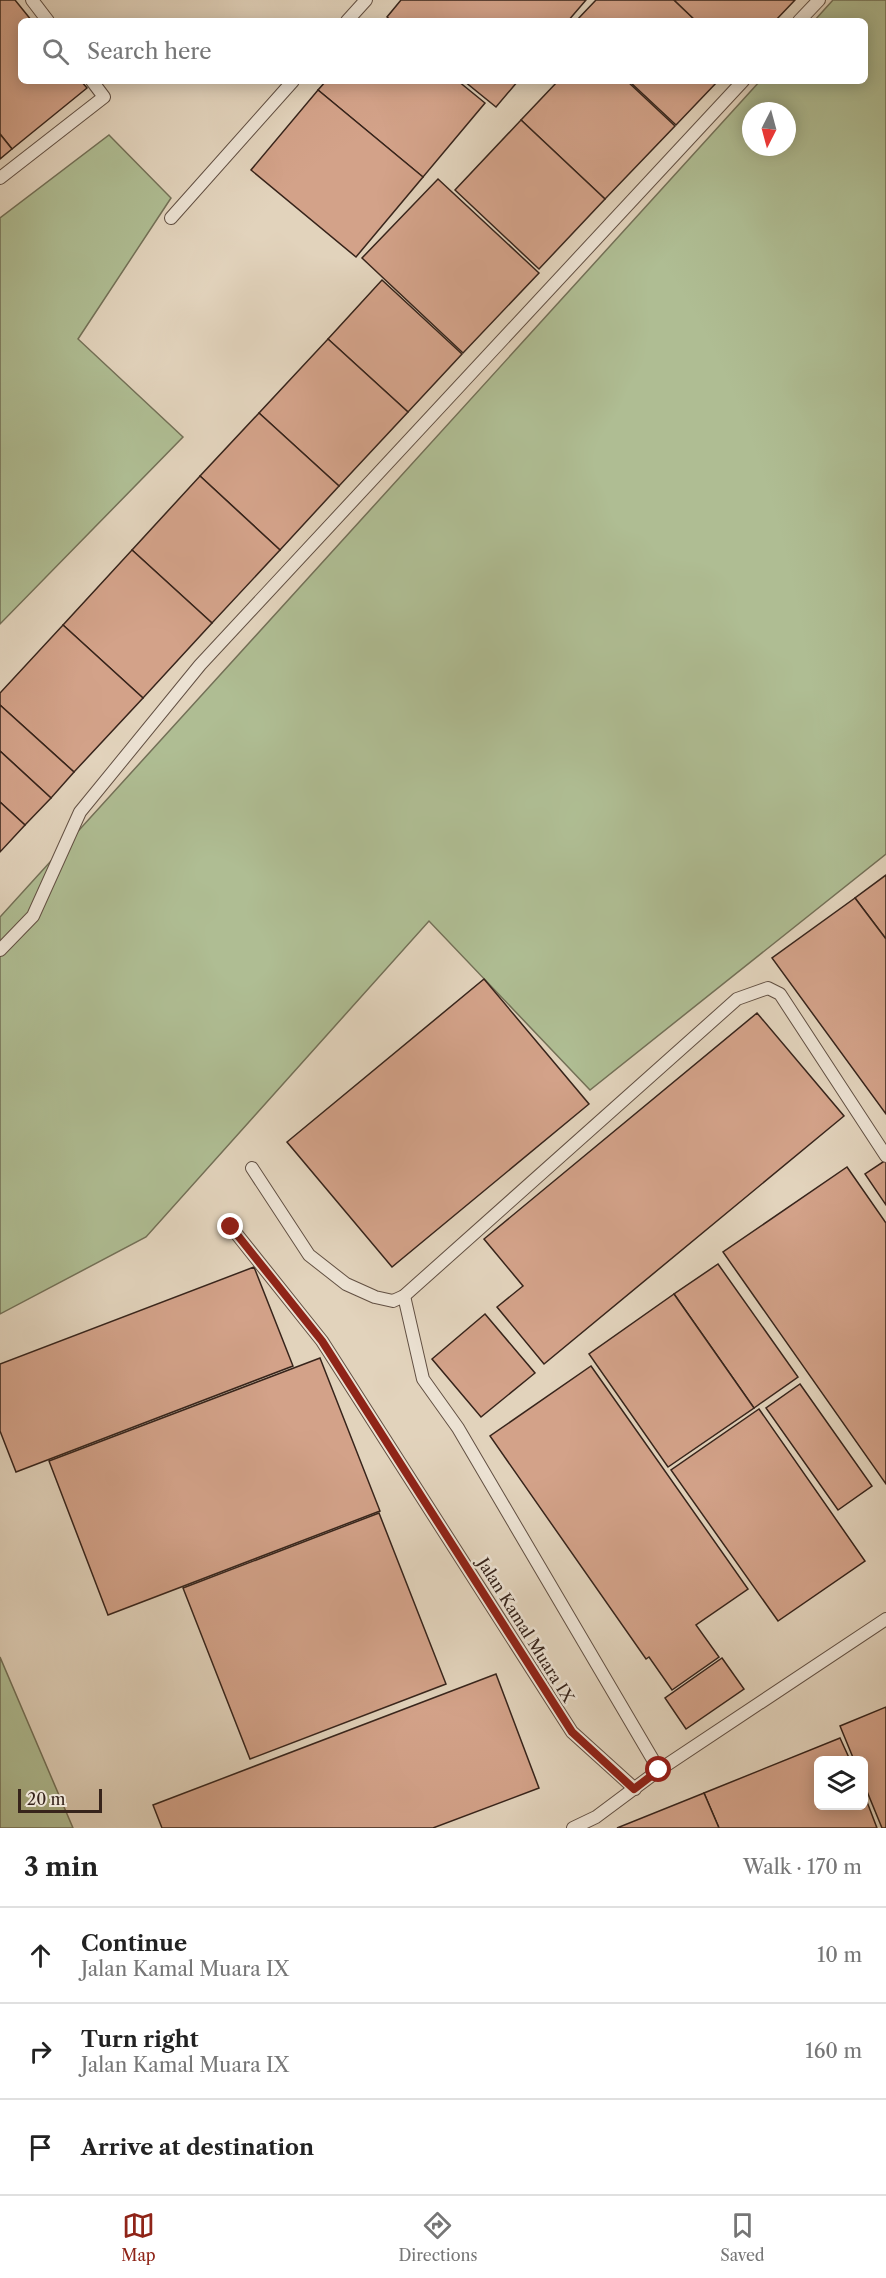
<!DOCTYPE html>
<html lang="en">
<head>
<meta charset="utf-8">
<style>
	:root { --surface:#fff; --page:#f6f6f6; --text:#222; --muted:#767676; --line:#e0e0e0; --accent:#8f2418 }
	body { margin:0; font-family:"Libre Caslon Text",serif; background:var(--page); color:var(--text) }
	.controls { position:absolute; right:18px; bottom:18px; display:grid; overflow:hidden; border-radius:9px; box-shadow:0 3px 15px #0003 }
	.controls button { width:54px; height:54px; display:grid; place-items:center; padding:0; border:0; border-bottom:2px solid var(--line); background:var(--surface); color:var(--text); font:30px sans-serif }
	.compass { position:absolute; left:742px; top:102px; width:54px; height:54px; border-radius:50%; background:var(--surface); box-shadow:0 3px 15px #0003; rotate:186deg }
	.scale { position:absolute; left:18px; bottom:15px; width:84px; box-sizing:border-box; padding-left:6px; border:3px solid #37241b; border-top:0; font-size:16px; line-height:21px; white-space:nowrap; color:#37241b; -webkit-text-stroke:4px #ece2d3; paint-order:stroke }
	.stop { position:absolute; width:18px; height:18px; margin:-14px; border:4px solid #8f2418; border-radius:50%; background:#fff }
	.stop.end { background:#8f2418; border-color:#fff; box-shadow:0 2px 6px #0008 }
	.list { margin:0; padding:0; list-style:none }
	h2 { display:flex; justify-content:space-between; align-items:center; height:78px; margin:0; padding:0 24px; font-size:26px }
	h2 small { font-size:20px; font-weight:400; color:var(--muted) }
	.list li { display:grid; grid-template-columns:39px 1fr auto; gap:18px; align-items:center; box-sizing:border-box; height:96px; padding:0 24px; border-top:2px solid var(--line) }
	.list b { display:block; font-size:22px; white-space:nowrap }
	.list p { margin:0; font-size:20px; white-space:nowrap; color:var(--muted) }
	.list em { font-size:20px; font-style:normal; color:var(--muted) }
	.icon { flex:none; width:33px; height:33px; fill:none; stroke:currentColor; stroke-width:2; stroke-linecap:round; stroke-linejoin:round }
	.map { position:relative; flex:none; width:886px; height:1828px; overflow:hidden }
	.search { position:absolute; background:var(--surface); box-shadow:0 3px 15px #0003; left:18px; right:18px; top:18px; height:66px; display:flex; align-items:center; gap:15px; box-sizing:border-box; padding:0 21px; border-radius:9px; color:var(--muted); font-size:22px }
	.sheet { height:366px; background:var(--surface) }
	nav { display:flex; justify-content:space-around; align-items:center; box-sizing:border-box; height:84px; border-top:2px solid var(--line); background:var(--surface); font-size:16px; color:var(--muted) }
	nav a { display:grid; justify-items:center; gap:3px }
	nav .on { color:var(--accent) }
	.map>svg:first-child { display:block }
	.green { fill:#afbd93; stroke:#737057; stroke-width:1.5; fill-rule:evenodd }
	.building { fill:#d3a289; stroke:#37241b; stroke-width:1.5 }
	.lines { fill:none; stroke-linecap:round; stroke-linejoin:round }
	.lane-casing { stroke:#625043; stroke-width:14 }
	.lane { stroke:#ece2d3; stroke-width:12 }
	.route { stroke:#8f2418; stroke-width:8 }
	.labels { text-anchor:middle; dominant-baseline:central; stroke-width:5; stroke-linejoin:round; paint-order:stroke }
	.street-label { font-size:16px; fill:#37241b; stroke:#ece2d3 }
</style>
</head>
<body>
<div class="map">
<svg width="886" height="1828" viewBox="0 0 886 1828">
	<rect width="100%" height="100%" fill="#e2d3bc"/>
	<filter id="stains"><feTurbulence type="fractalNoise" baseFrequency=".00333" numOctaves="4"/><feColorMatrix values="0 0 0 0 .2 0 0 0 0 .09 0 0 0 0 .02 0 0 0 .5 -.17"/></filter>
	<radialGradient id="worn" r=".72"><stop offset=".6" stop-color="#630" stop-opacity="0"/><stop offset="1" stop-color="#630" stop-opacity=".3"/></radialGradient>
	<g class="green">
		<path d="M833 0H886V854L590 1090 429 921 146 1237 0 1314V917L760 81H865V21H814ZM751 111H787V147H751Z"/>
		<path d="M109 135 171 198 78 339 183 437 0 624V218Z"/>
		<path d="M0 1657 73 1828H0Z"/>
	</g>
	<g class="building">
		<path d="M0 0H15L32 21H21V81H81L87 88 12 149 0 134Z"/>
		<path d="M401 0H586L568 21H392L387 17Z"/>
		<path d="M596 0H674L696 21H576Z"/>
		<path d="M674 0H795L775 21H696Z"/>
		<path d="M326 81H458L485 103 423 177 318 90Z"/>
		<path d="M464 81H518L496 107Z"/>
		<path d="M558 81H627L675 126 605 199 521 120Z"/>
		<path d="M629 81H718L676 125Z"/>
		<path d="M318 90 423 177 356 257 251 170Z"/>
		<path d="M521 120 605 199 539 269 455 190Z"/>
		<path d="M0 134 12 149 0 159Z"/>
		<path d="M438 179 539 273 463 353 362 258Z"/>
		<path d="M382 280 462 354 408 412 328 339Z"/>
		<path d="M328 339 408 412 339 486 259 413Z"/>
		<path d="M259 413 339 486 280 550 200 476Z"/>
		<path d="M200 476 280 550 212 623 132 550Z"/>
		<path d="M132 550 212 623 143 698 63 625Z"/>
		<path d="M63 625 143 698 74 772 0 705V693Z"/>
		<path d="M0 705 74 772 51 798 0 751Z"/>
		<path d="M0 751 51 798 25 825 0 802Z"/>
		<path d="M0 802 25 825 0 852Z"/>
		<path d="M886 875V939L855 898Z"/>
		<path d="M855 898 886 939V1114L772 958Z"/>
		<path d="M484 979 589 1104 392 1267 287 1142Z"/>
		<path d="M757 1013 844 1116 544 1364 497 1307 523 1286 484 1239Z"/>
		<path d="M886 1160V1205L865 1174Z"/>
		<path d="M847 1167 886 1223V1484L723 1252Z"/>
		<path d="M718 1264 798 1377 754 1408 674 1294Z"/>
		<path d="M254 1267 293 1366 16 1472 0 1431V1364Z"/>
		<path d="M674 1294 754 1408 668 1467 589 1354Z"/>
		<path d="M485 1314 535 1373 481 1417 432 1359Z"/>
		<path d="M320 1358 380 1511 108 1615 49 1461Z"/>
		<path d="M591 1366 748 1589 696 1625 719 1657 672 1690 649 1657 646 1659 490 1436Z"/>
		<path d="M800 1384 872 1486 838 1510 766 1408Z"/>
		<path d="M759 1409 865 1561 778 1621 671 1470Z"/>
		<path d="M379 1513 446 1684 250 1759 183 1588Z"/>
		<path d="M722 1658 744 1689 686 1729 665 1698Z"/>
		<path d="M496 1674 539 1788 433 1828H162L153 1805Z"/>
		<path d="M886 1707V1828H882L864 1784V1760H854L840 1726Z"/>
		<path d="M840 1738 850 1760H818V1806H864V1794L877 1828H719L704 1793Z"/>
		<path d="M704 1793 719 1828H617Z"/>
	</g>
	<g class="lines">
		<defs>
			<g id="lane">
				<path d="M32 0 48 21"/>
				<path d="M347 21 366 0"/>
				<path d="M799 21 819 0"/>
				<path d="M0 178 104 97 92 81"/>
				<path d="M171 218 293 81"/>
				<path d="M0 950 33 916 80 812 200 665 743 81"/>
				<path d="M252 1168 309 1255 346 1284 375 1297 393 1301 404 1296 737 999 768 988 780 994 886 1156"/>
				<path d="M231 1227 322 1341 572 1732 635 1789"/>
				<path d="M404 1296 423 1379 458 1428 659 1770"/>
				<path d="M573 1828 596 1817 659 1770 886 1619"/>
			</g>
		</defs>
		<use href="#lane" class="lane-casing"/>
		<use href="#lane" class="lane"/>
	</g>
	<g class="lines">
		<path class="route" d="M231 1227 322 1341 572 1732 634 1789 659 1770"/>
	</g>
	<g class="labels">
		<g class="street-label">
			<text transform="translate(526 1630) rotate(58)">Jalan Kamal Muara IX</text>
		</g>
	</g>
	<rect width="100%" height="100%" filter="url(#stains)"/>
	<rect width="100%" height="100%" fill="url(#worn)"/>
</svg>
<div class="controls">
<button><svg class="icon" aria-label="layers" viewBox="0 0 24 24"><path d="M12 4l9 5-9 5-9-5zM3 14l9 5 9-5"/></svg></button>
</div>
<svg class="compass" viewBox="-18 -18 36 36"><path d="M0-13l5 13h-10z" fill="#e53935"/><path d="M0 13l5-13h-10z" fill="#767676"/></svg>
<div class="scale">20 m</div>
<div class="stop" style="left:659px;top:1770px"></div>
<div class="stop end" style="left:231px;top:1227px"></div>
<div class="search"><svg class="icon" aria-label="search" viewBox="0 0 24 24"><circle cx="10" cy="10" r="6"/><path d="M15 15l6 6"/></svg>Search here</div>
</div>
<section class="sheet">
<h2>3 min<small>Walk · 170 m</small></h2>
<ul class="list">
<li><svg class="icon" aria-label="ahead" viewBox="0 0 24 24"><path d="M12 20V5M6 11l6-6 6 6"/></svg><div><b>Continue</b><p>Jalan Kamal Muara IX</p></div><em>10 m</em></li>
<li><svg class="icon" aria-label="right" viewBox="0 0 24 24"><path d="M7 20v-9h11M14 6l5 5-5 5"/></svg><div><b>Turn right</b><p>Jalan Kamal Muara IX</p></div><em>160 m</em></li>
<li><svg class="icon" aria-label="arrive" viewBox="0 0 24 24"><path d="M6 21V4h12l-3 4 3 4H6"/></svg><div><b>Arrive at destination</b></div></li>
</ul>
</section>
<nav>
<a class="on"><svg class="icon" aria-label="map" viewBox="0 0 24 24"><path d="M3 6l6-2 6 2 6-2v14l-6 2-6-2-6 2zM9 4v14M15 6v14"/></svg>Map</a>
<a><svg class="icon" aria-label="directions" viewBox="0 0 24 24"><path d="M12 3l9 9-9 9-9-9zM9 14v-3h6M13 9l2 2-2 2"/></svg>Directions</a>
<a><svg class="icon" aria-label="saved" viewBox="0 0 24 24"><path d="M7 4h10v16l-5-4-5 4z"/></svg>Saved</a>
</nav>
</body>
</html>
